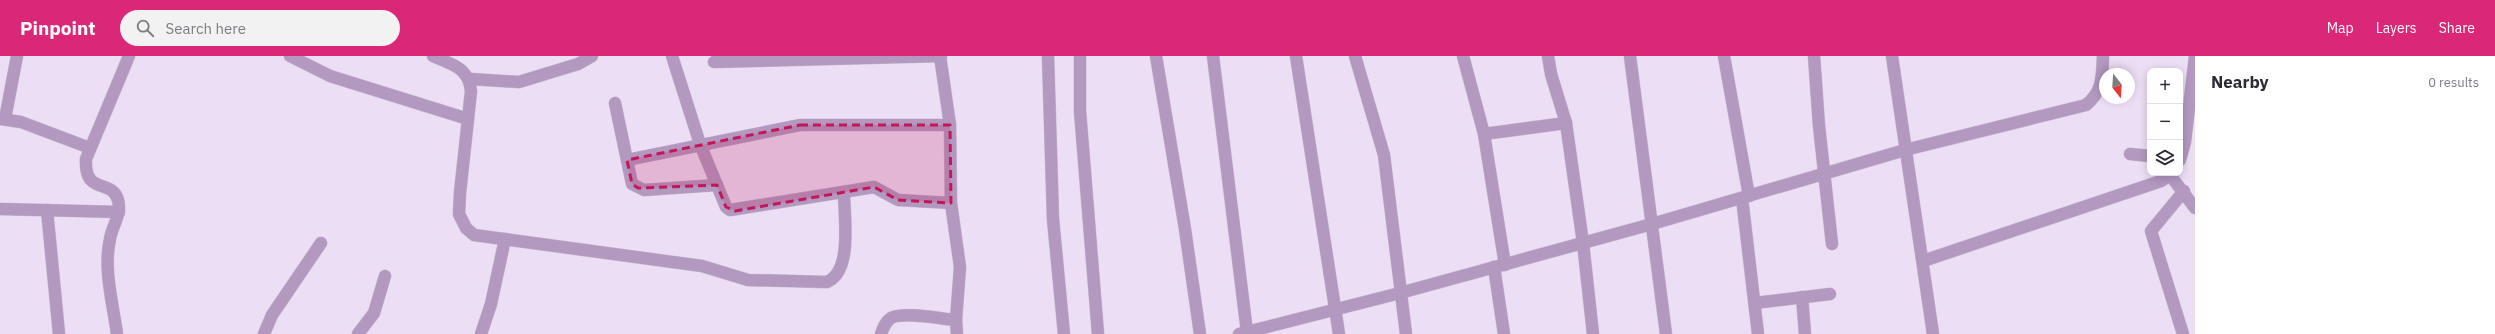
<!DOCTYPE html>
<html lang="en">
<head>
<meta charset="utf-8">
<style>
	:root { --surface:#fff; --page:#f2f2f3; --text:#2b2b33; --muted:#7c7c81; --line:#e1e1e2; --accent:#db2777 }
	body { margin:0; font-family:"IBM Plex Sans",sans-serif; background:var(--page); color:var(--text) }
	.controls { position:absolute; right:12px; top:12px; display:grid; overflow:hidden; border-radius:8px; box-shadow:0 2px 10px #0003 }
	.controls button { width:36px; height:36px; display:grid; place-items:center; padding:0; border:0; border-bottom:1px solid var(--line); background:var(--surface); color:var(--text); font:20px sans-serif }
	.compass { position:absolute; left:2099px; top:12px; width:36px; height:36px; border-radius:50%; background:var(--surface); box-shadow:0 2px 10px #0003; rotate:163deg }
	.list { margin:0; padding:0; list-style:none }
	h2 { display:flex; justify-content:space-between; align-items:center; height:52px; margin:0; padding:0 16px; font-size:17px }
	h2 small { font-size:13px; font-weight:400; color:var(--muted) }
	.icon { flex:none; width:22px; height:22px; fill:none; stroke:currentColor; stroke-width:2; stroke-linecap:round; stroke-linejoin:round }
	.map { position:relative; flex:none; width:2195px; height:278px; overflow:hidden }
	header { display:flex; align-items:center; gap:24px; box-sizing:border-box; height:56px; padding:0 20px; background:var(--accent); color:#fff }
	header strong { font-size:19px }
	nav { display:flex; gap:22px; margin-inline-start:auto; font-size:14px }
	.search { width:280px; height:36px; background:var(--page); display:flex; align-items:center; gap:10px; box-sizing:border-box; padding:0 14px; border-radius:22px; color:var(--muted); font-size:15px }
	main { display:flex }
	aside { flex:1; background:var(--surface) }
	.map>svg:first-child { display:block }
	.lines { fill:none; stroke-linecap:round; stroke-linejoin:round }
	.minor-casing { stroke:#c8bccf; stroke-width:13 }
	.minor { stroke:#b398c0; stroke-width:12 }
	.marked { fill:#c2185b; fill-opacity:0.2; stroke:#c2185b; stroke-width:3; stroke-dasharray:8 5; stroke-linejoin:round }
</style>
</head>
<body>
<header>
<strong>Pinpoint</strong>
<div class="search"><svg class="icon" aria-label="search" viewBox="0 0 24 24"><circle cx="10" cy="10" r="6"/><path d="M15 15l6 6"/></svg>Search here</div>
<nav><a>Map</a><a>Layers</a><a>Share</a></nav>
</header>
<main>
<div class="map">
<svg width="2195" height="278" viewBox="0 0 2195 278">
	<rect width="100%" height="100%" fill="#ecdef4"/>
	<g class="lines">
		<defs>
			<g id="minor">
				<path d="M290 0 330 20 468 63"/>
				<path d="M433 0C453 9 469 12 471 35L460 137 459 158 466 172 474 179 702 210 748 224 827 226C853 215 844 161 844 136"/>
				<path d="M672 0 700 88 726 151 730 154 874 131 898 144 951 147"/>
				<path d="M940 0 950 69 951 147 960 211 956 264"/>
				<path d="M1048 0 1053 163 1064 278"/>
				<path d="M1080 0V55L1098 278"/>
				<path d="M1156 0 1185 173 1200 278"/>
				<path d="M1213 0 1247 276"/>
				<path d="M1296 0 1339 278"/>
				<path d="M1355 0 1384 99 1406 278"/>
				<path d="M1463 0 1484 78 1505 209"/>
				<path d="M1548 0 1551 18 1566 67 1583 187 1593 278"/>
				<path d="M1630 0 1666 278"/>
				<path d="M1724 0 1749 140"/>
				<path d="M1814 0 1819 70 1832 188"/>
				<path d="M1892 0 1933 278"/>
				<path d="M714 6 941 0"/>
				<path d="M470 23 519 26 578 8 592 0"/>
				<path d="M615 47 632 128 644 134 717 129"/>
				<path d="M0 63 21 66 90 92"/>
				<path d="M5 63 17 0"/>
				<path d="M1484 78 1566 67"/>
				<path d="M2130 98 2150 100"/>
				<path d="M627 104 800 69H950"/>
				<path d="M2180 104 2185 86 2195 0"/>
				<path d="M2170 119 2195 152"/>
				<path d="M1742 142 1758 278"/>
				<path d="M0 153 119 156"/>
				<path d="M47 154 59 278"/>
				<path d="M1923 205 2161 125 2173 117"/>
				<path d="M1494 211 1504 278"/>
				<path d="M1802 241 1805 278"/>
				<path d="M1755 247 1830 238"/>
				<path d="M117 278C113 248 103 213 110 183 112 170 122 158 118 144 112 122 84 140 86 103L129 0"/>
				<path d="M264 278 272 259 321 187"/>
				<path d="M358 278 374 257 385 220"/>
				<path d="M481 278 491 248 505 183"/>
				<path d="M881 278C883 272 885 266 891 262 903 255 941 263 956 264L957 278"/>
				<path d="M1239 278 1400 237 1652 168 1905 94 2086 49C2103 35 2102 21 2103 0"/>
				<path d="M2183 278 2151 175 2184 135"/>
			</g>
		</defs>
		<use href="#minor" class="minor-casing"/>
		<use href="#minor" class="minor"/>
	</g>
	<path class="marked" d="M800 69H950L951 147 898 144 874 131 735 155 726 151 717 129 638 132 632 128 627 104Z"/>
</svg>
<div class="controls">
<button>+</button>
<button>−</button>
<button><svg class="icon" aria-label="layers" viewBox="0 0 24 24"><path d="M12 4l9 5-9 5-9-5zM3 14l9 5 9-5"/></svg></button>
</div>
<svg class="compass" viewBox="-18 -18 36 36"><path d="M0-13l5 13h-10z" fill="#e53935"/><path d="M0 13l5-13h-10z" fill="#7c7c81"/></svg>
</div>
<aside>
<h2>Nearby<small>0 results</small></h2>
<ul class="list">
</ul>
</aside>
</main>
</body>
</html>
